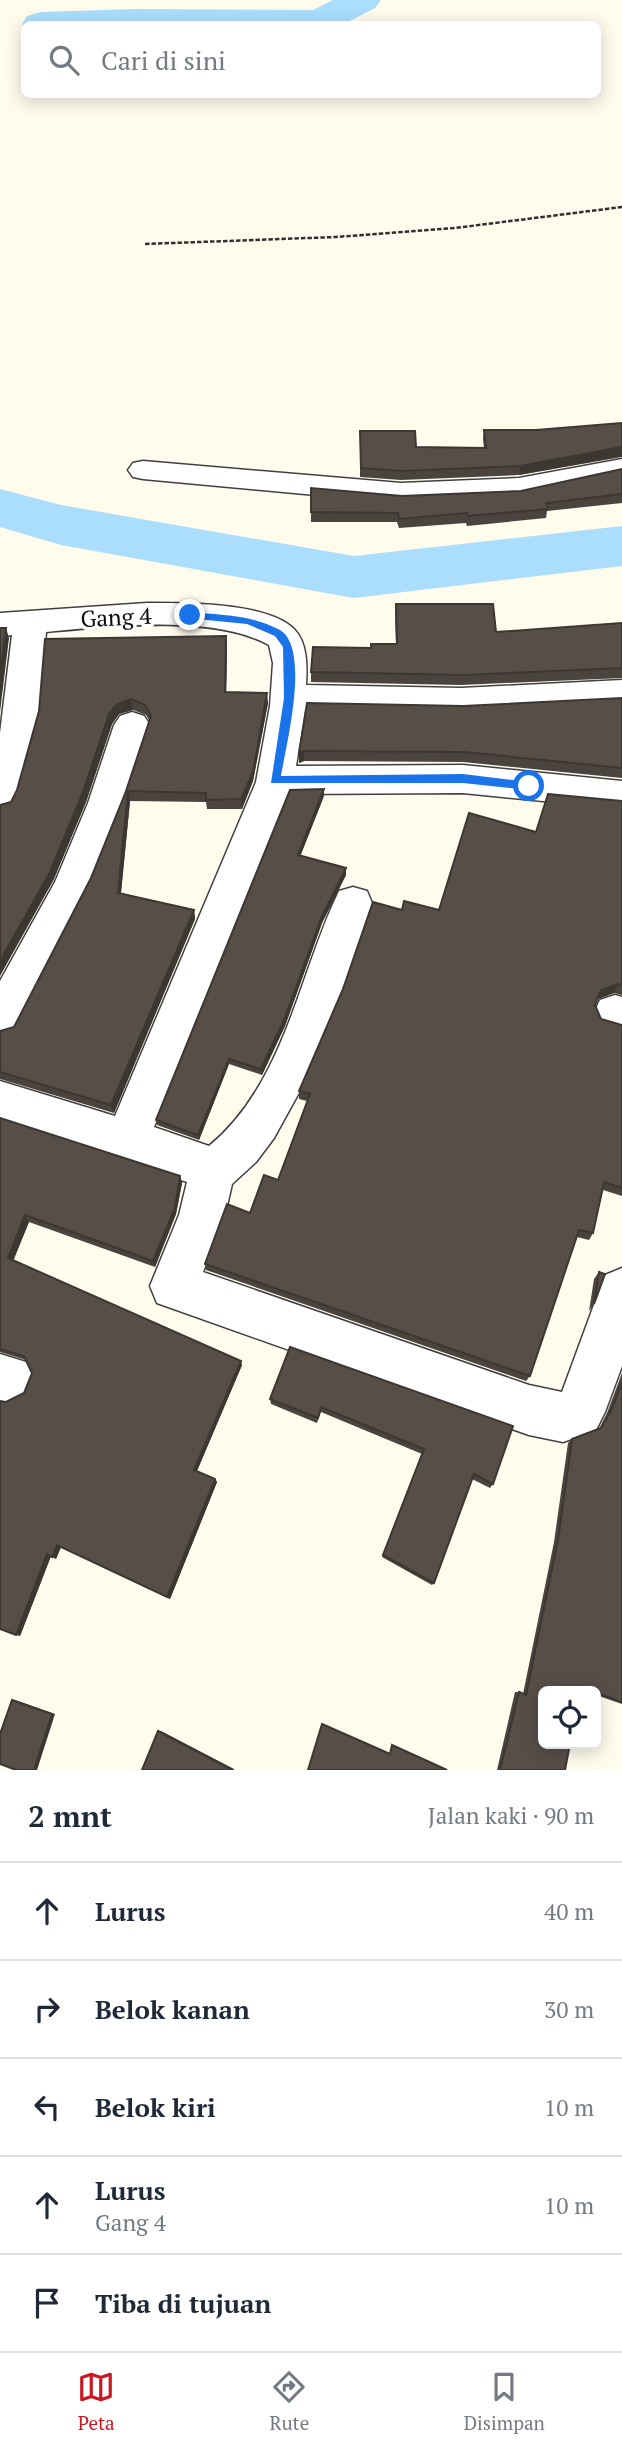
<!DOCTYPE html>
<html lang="id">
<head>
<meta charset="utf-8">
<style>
	:root { --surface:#fff; --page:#f6f6f7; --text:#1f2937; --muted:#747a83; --line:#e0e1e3; --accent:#ca1721 }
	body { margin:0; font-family:"PT Serif",serif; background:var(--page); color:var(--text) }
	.controls { position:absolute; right:21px; bottom:21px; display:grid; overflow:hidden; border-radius:10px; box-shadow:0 4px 18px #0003 }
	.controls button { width:63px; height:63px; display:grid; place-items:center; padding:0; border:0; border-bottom:2px solid var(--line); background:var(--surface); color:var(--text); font:35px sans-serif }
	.stop { position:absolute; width:21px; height:21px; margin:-16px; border:5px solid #1a73e8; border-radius:50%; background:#fff }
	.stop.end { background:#1a73e8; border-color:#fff; box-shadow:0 2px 7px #0008 }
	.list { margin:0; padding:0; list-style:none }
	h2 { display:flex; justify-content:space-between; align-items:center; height:91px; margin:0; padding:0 28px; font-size:30px }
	h2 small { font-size:23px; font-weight:400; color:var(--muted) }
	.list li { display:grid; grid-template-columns:46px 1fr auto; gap:21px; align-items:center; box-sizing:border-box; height:98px; padding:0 28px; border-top:2px solid var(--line) }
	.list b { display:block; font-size:26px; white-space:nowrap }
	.list p { margin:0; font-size:23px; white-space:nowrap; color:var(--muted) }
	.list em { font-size:23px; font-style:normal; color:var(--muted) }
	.icon { flex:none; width:38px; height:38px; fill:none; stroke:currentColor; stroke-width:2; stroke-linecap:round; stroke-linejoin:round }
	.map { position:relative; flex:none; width:622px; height:1770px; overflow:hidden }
	.search { position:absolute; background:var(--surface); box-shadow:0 4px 18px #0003; left:21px; right:21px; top:21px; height:77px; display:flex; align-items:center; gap:18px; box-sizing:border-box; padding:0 24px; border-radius:10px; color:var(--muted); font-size:26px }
	.sheet { height:581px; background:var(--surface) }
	nav { display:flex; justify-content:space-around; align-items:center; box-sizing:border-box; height:98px; border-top:2px solid var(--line); background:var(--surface); font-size:19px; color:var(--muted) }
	nav a { display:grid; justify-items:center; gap:4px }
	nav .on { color:var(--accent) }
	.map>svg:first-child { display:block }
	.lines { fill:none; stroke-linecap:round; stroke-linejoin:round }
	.river { fill:#abdefc; fill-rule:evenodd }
	.minor-casing { stroke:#404040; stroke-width:3 }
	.path { stroke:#2f2f2f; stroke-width:2.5; stroke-dasharray:4.5 2; stroke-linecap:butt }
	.minor { fill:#fff; fill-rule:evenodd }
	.wall { fill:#4b433e }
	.shaded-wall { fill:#3d3732 }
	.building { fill:#574e48; stroke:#3d3732; stroke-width:2 }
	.route { fill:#1a73e8 }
	.labels { text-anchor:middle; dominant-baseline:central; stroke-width:7; stroke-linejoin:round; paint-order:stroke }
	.street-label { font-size:23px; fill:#0d0d0d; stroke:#fff }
</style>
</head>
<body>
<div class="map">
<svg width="622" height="1770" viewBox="0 0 622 1770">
	<rect width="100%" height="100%" fill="#fffbed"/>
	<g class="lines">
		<g class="river">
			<path d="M333 0H381L375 8 344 24H24V28L22 24 27 16 41 12 134 9 313 10Z"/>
			<path d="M0 489 61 505 354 556 622 526V566L354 598 61 545 0 527Z"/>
		</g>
		<defs>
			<g id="minor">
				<path d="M622 459V477L519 498 401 503 143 479 133 477 128 470 133 463 143 461 401 483 519 478Z"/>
				<path d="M147 603C183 603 267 602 294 629 308 643 307 668 306 685L461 688 622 680V706L461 714 305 711 296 766 463 765 622 781V809L463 793 288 794 154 1127 209 1146C285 1083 298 976 339 891L353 887 367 891 372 903 340 997 307 1078 274 1138 256 1162 232 1184 225 1215 203 1272 529 1385 562 1392 605 1275 622 1268V1366L605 1412 596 1430 563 1442 529 1435 157 1303 150 1286 179 1215 187 1182 0 1121V1081L115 1116 256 782 270 706 273 663 269 645C213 614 109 626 46 632L39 721 18 799 13 809 0 813V733L12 635 0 637V613Z"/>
				<path d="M132 712 144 716 150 725 124 803 91 886 15 1034 0 1039V981L55 882 88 803 114 725 120 716Z"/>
				<path d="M615 995 622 997V1033L600 1026 594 1013 600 1000Z"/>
				<path d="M0 1354 26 1362 34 1379 26 1396 9 1404 0 1402Z"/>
			</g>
		</defs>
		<use href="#minor" class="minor-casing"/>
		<path class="path" d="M145 244 336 237 455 228 622 207"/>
		<use href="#minor" class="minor"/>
	</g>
	<g class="wall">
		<path d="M622 423V457L519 475 401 480 360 477V431L416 447 484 448 483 439 484 430H536Z"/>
		<path d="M622 469V503L547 511 546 518 467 526 466 523 399 528 397 522H311V488L402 496 521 491Z"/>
		<path d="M396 604 496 632 622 623V678L461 685 311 682V672L371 648 396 644 395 614Z"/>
		<path d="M227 646 226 692 268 703 253 781 242 809H207L206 802 130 801 121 893 194 910 195 919 114 1113 0 1079V1031L14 1027 91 878 125 794 149 720 146 715 133 710 119 714 112 724 86 802 53 881 11 802 17 790 39 711Z"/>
		<path d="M622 698V778L463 762 304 761 299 763V753L307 703 463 706Z"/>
		<path d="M324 796 300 856 346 875 322 923 285 1026 262 1075 229 1064 199 1140 157 1125 156 1120Z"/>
		<path d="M622 801V995L614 993 598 999 595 1005 601 1019 622 1025V1196L603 1190 593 1233 589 1240 577 1237 530 1376 526 1381 206 1270 205 1264 278 1180 307 1101 299 1099V1091L402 910H439L536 832Z"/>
		<path d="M0 1118 180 1176 182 1183 176 1214 155 1267 29 1222 13 1260 242 1365 197 1471 215 1479 217 1482 170 1599 61 1547 56 1559 51 1556 20 1636 6 1402 24 1393 32 1373 26 1360 0 1352Z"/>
		<path d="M599 1272 594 1304 589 1311 594 1279Z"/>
		<path d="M290 1347 493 1484 490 1488 472 1479 434 1583 432 1585 382 1557 422 1454 321 1412 317 1423 271 1404 270 1399Z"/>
		<path d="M622 1373V1704L596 1695V1691H586L581 1689 565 1770H497L515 1692H519L523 1694 554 1542 568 1443 572 1439 599 1429 607 1413Z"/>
	</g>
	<g class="shaded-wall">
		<path d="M622 447V456L519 475 520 466Z"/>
		<path d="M6 628 9 638 0 712V677Z"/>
		<path d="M226 636 227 646 226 702 225 692Z"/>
		<path d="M267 693 268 703 253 781 242 809 241 799Z"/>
		<path d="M131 699 133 710 119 714 112 724 86 802 53 881 0 976V961L109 714 117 704Z"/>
		<path d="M304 751V761L299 763V753Z"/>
		<path d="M324 789V796L298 862V855Z"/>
		<path d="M128 791 130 801 120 902 118 893Z"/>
		<path d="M346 868V875L322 923 285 1026 262 1075 261 1069 322 916Z"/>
		<path d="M194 910 195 919 114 1113 111 1105Z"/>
		<path d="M618 984 614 993 598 999 601 990Z"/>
		<path d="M229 1059V1064L199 1140 198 1135Z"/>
		<path d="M180 1176 182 1183 176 1214 155 1267 153 1261Z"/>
		<path d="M25 1215 29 1222 12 1264 8 1258Z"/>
		<path d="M241 1361 242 1365 196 1473 194 1470Z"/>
		<path d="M215 1479 217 1482 170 1599 167 1597Z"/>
		<path d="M57 1545 61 1547 56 1559 52 1557Z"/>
		<path d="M47 1554 51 1556 20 1636 16 1635Z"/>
		<path d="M12 1700H15L55 1714 37 1770H34Z"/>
		<path d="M158 1731H161L234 1769V1770H232Z"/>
	</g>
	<g class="building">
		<path d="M622 423V447L520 466 402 471 361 468 360 431H415L416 447 486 448 484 430H536Z"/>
		<path d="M622 469V494L546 503 548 509 468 516 467 513 399 519 398 513 311 512V488L402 496 521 491Z"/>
		<path d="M396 604H493L496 632 622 623V668L463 675 311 672 313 647 371 648V644H397Z"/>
		<path d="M0 628H6L0 677Z"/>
		<path d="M226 636 225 692 267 693 253 772 241 799 206 800V793L128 791 118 893 194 910 111 1105 0 1072V1031L14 1027 91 878 125 794 151 716 145 705 131 699 117 704 109 714 83 792 50 872 0 961V805L11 802 17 790 39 711 45 639Z"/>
		<path d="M622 698V768L465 752 304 751 299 753 307 703 463 706Z"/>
		<path d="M324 789 298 855 346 868 322 916 284 1020 261 1069 229 1059 198 1135 156 1120 290 790Z"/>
		<path d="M548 794 622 801V985L618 984 601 990 595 1005 601 1019 622 1025V1188L604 1182 593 1233 579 1230 530 1376 205 1264 227 1204 250 1213 264 1175 278 1180 310 1094 299 1091 343 989 373 902 402 910 404 901 439 910 469 813 536 832Z"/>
		<path d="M0 1118 180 1176 175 1208 153 1261 25 1215 8 1258 241 1361 194 1470 215 1479 167 1597 57 1545 52 1557 47 1554 16 1635 0 1629V1401L6 1402 24 1393 32 1373 24 1356 0 1349Z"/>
		<path d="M599 1272 605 1274 594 1304Z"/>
		<path d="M290 1347 513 1426 493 1484 474 1474 434 1583 383 1555 424 1449 321 1407 318 1418 270 1399Z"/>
		<path d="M622 1381V1702L596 1693V1691H591L581 1688 580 1691H543V1744H570L565 1770H500L519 1692 526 1695 558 1540 572 1439 601 1428 612 1409Z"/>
		<path d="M12 1700 52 1714 34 1770H16L0 1764V1734Z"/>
		<path d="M322 1724 390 1754 392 1745 447 1770H308Z"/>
		<path d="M158 1731 232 1770H142Z"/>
	</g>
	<path class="route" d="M190 612C221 615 253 615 280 630 311 649 286 745 281 776L463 774 529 782 535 786 529 790 463 783H271L284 698 283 647 275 636 247 624 187 618 186 615Z"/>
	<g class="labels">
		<g class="street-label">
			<text transform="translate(116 617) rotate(-3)">Gang 4</text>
		</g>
	</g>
</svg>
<div class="controls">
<button><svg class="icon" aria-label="locate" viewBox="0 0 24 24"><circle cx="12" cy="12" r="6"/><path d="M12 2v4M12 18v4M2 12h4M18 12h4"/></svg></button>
</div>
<div class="stop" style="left:529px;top:786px"></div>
<div class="stop end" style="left:190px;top:615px"></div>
<div class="search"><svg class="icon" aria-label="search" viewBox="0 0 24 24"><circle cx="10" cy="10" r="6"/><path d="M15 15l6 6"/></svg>Cari di sini</div>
</div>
<section class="sheet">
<h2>2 mnt<small>Jalan kaki · 90 m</small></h2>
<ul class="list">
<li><svg class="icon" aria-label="ahead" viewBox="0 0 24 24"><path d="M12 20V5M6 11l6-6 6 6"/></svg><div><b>Lurus</b></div><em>40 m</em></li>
<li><svg class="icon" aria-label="right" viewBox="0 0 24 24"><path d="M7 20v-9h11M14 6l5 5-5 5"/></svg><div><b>Belok kanan</b></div><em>30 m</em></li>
<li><svg class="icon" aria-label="left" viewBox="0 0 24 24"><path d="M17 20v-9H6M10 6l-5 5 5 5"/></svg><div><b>Belok kiri</b></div><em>10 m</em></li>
<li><svg class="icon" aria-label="ahead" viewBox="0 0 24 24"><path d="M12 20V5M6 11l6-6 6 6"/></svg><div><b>Lurus</b><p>Gang 4</p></div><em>10 m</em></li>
<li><svg class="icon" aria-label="arrive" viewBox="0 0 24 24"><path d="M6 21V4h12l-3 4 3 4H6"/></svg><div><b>Tiba di tujuan</b></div></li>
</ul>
</section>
<nav>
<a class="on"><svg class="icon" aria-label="map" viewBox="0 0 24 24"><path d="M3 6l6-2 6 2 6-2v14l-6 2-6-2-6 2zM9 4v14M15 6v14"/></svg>Peta</a>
<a><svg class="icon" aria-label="directions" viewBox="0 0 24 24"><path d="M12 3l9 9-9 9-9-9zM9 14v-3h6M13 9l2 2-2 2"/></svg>Rute</a>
<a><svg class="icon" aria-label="saved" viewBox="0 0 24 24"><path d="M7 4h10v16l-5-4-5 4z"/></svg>Disimpan</a>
</nav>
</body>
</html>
